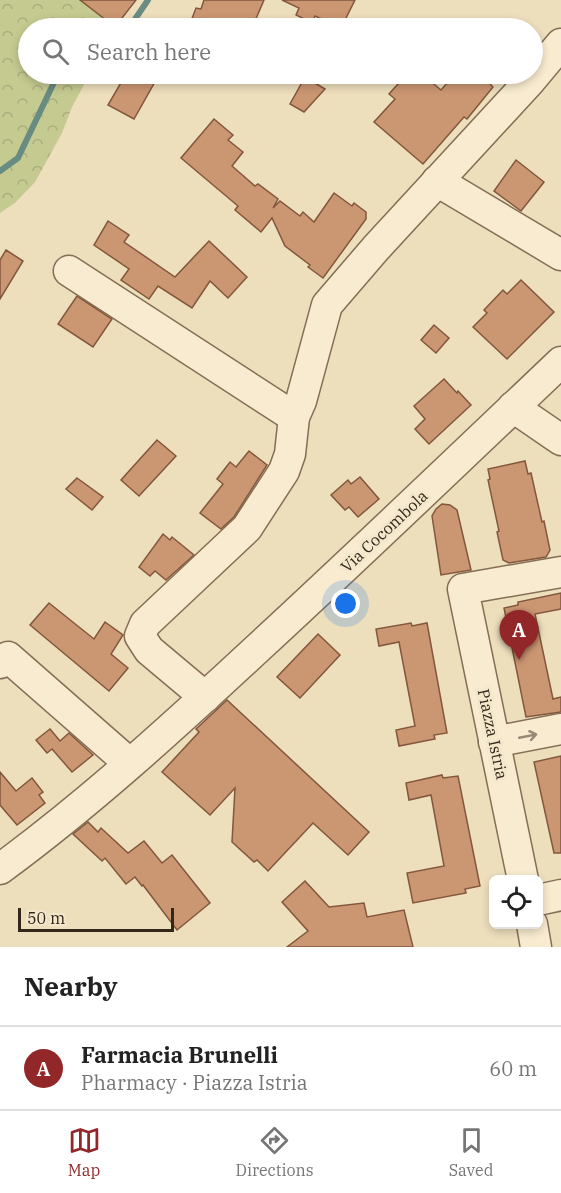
<!DOCTYPE html>
<html lang="en">
<head>
<meta charset="utf-8">
<style>
	:root { --surface:#fff; --page:#f6f6f6; --text:#222; --muted:#767676; --line:#e0e0e0; --accent:#92272a }
	body { margin:0; font-family:"IBM Plex Serif",serif; background:var(--page); color:var(--text) }
	.controls { position:absolute; right:18px; bottom:18px; display:grid; overflow:hidden; border-radius:9px; box-shadow:0 3px 9px #0003 }
	.controls button { width:54px; height:54px; display:grid; place-items:center; padding:0; border:0; border-bottom:2px solid var(--line); background:var(--surface); color:var(--text); font:30px sans-serif }
	.scale { position:absolute; left:18px; bottom:15px; width:156px; box-sizing:border-box; padding-left:6px; border:3px solid #33261b; border-top:0; font-size:16px; line-height:21px; white-space:nowrap; color:#33261b; -webkit-text-stroke:4px #f4e8cc; paint-order:stroke }
	.you { position:absolute; left:346px; top:604px; width:21px; height:21px; margin:-15px; border:4px solid #fff; border-radius:50%; background:#1a73e8; box-shadow:0 0 0 9px #1a73e833 }
	.badge { display:grid; place-items:center; width:39px; height:39px; border-radius:50%; background:var(--accent); color:#fff; font-size:20px; font-weight:700 }
	.pin { position:absolute; translate:-50% -50px; filter:drop-shadow(0 2px 3px #0008) }
	.pin::after { content:''; position:absolute; top:32px; width:21px; height:18px; background:inherit; clip-path:polygon(0 0,100% 0,50% 100%) }
	.list { margin:0; padding:0; list-style:none }
	h2 { display:flex; justify-content:space-between; align-items:center; height:78px; margin:0; padding:0 24px; font-size:26px }
	h2 small { font-size:20px; font-weight:400; color:var(--muted) }
	.list li { display:grid; grid-template-columns:39px 1fr auto; gap:18px; align-items:center; box-sizing:border-box; height:84px; padding:0 24px; border-top:2px solid var(--line) }
	.list b { display:block; font-size:22px; white-space:nowrap }
	.list p { margin:0; font-size:20px; white-space:nowrap; color:var(--muted) }
	.list em { font-size:20px; font-style:normal; color:var(--muted) }
	.icon { flex:none; width:33px; height:33px; fill:none; stroke:currentColor; stroke-width:2; stroke-linecap:round; stroke-linejoin:round }
	.map { position:relative; flex:none; width:561px; height:947px; overflow:hidden }
	.search { position:absolute; background:var(--surface); box-shadow:0 3px 9px #0003; left:18px; right:18px; top:18px; height:66px; display:flex; align-items:center; gap:15px; box-sizing:border-box; padding:0 21px; border-radius:33px; color:var(--muted); font-size:22px }
	.sheet { height:162px; background:var(--surface) }
	nav { display:flex; justify-content:space-around; align-items:center; box-sizing:border-box; height:84px; border-top:2px solid var(--line); background:var(--surface); font-size:16px; color:var(--muted) }
	nav a { display:grid; justify-items:center; gap:3px }
	nav .on { color:var(--accent) }
	.map>svg:first-child { display:block }
	.forest { fill:url(#forest-crowns) }
	.lines { fill:none; stroke-linecap:round; stroke-linejoin:round }
	.stream { stroke:#688b82; stroke-width:6 }
	.building { fill:#cb9672; stroke:#83573c; stroke-width:1.5 }
	.minor-casing { stroke:#846e56; stroke-width:33 }
	.minor { stroke:#f8ebcf; stroke-width:30 }
	.oneway { stroke:#968875 }
	.labels { text-anchor:middle; dominant-baseline:central; stroke-width:6; stroke-linejoin:round; paint-order:stroke }
	.street-label { font-size:16px; fill:#33261b; stroke:#f4e8cc }
</style>
</head>
<body>
<div class="map">
<svg width="561" height="947" viewBox="0 0 561 947">
	<defs>
		<pattern id="forest-crowns" width="20" height="18" patternUnits="userSpaceOnUse" patternTransform="scale(1.5)"><rect width="20" height="18" fill="#c5ca91"/><path d="M2 6a3 3 0 1 1 6 0M12 15a3 3 0 1 1 6 0" fill="none" stroke="#aaad7c"/></pattern>
	</defs>
	<rect width="100%" height="100%" fill="#eddebc"/>
	<path class="forest" d="M0 0H94L111 12 115 28H28V74H94L85 83 72 107 62 133 35 182 15 203 0 213Z"/>
	<g class="lines">
		<g class="stream">
			<path d="M129 28 148 0"/>
			<path d="M0 171 18 158 58 74"/>
		</g>
	</g>
	<g class="building">
		<path d="M80 0H136L115 27Z"/>
		<path d="M204 0H264L252 28H207L191 21 196 8 201 9Z"/>
		<path d="M282 0H355L341 28 315 16 312 23 296 15 299 8Z"/>
		<path d="M126 74H145L156 80 134 119 108 105Z"/>
		<path d="M407 74H422L441 90 455 74H480L493 87 467 119 464 117 423 164 374 122 395 99 389 94Z"/>
		<path d="M305 77 325 89 304 112 290 104Z"/>
		<path d="M214 119 233 135 228 140 243 152 232 166 255 186 258 184 278 199 273 208 280 201 300 216 303 212 314 222 334 193 352 206 354 203 366 212V219L323 278 308 267 310 265 285 246 272 218 261 232 235 210 238 206 181 158Z"/>
		<path d="M516 160 544 182 521 211 494 191Z"/>
		<path d="M108 221 129 235 124 242 175 277 209 241 247 277 228 298 210 281 192 308 158 286 149 299 121 280 129 269 94 245Z"/>
		<path d="M6 250 23 261 0 299V260Z"/>
		<path d="M521 280 554 312 507 359 473 327 487 313 484 310 503 290 507 294Z"/>
		<path d="M77 296 112 319 93 347 58 324Z"/>
		<path d="M434 325 449 338 436 353 421 340Z"/>
		<path d="M444 379 457 393 458 391 471 405 429 444 415 429 425 419 414 406Z"/>
		<path d="M157 440 176 456 139 496 121 480Z"/>
		<path d="M249 451 267 465 234 517 221 529 200 513 223 484 217 479 230 462 236 467Z"/>
		<path d="M525 461 528 474 531 473 542 522 544 521 550 550 546 557 509 563 503 560 497 532 499 531 488 480 490 479 488 469Z"/>
		<path d="M360 477 379 499 358 517 349 507 345 510 331 495 348 480 351 484Z"/>
		<path d="M77 478 103 497 92 510 66 489Z"/>
		<path d="M442 504 450 505 457 510 471 570 441 575 432 516 436 509Z"/>
		<path d="M163 534 170 540 172 537 194 555 166 580 155 571 150 576 139 567Z"/>
		<path d="M561 593V609L535 614 553 699 561 697V712L526 717 504 608 518 605V602Z"/>
		<path d="M49 603 94 639 105 622 123 635 111 654 128 668 109 691 30 625Z"/>
		<path d="M411 623 412 626 427 623 447 733 434 735 435 739 399 746 396 730 415 726 399 642 379 646 376 629Z"/>
		<path d="M318 634 340 655 300 698 277 677Z"/>
		<path d="M227 700 369 832 348 855 313 823 268 871 257 860 254 862 232 842 235 788 210 815 162 772 199 732 196 729Z"/>
		<path d="M50 729 60 741 69 733 93 755 72 772 52 749 47 753 36 740Z"/>
		<path d="M561 756V853H554L534 762Z"/>
		<path d="M0 772 16 791 32 778 43 792 39 795 45 803 17 825 0 805Z"/>
		<path d="M442 775 443 778 458 776 480 886 465 889 466 893 413 903 407 873 444 866 431 795 409 800 406 783Z"/>
		<path d="M88 822 98 832 101 828 128 853 144 841 162 863 172 855 210 903 177 930 143 885 142 886 135 877 126 884 105 858 102 861 73 834Z"/>
		<path d="M305 881 329 907 364 903 367 917 404 910 413 947H287L308 931 282 902Z"/>
	</g>
	<g class="lines">
		<defs>
			<g id="minor">
				<path d="M437 181 561 255"/>
				<path d="M69 271 294 417"/>
				<path d="M513 407 561 440"/>
				<path d="M0 663 8 657 129 763"/>
				<path d="M205 697 149 650 140 636 145 624 247 528 284 471 290 454 294 417 301 401 327 305 376 248 529 82 561 44"/>
				<path d="M494 742 561 729"/>
				<path d="M0 869C91 802 175 725 258 648 360 554 460 458 561 362"/>
				<path d="M523 880 463 589 561 572"/>
				<path d="M538 900 561 895"/>
				<path d="M532 924 536 947"/>
			</g>
		</defs>
		<use href="#minor" class="minor-casing"/>
		<use href="#minor" class="minor"/>
	</g>
	<defs><path id="oneway-shaft" d="M-6 0H5M1.5-3L5.5 0L1.5 3" fill="none" stroke-width="1.6" stroke-linecap="round" stroke-linejoin="round" transform="scale(1.5)"/></defs>
	<use class="oneway" href="#oneway-shaft" transform="translate(528 736) rotate(-11)"/>
	<g class="labels">
		<g class="street-label">
			<text transform="translate(384 531) rotate(-43)">Via Cocombola</text>
			<text transform="translate(493 734) rotate(78)">Piazza Istria</text>
		</g>
	</g>
</svg>
<div class="controls">
<button><svg class="icon" aria-label="locate" viewBox="0 0 24 24"><circle cx="12" cy="12" r="6"/><path d="M12 2v4M12 18v4M2 12h4M18 12h4"/></svg></button>
</div>
<div class="scale">50 m</div>
<div class="you"></div>
<div class="pin badge" style="left:519px;top:660px">A</div>
<div class="search"><svg class="icon" aria-label="search" viewBox="0 0 24 24"><circle cx="10" cy="10" r="6"/><path d="M15 15l6 6"/></svg>Search here</div>
</div>
<section class="sheet">
<h2>Nearby<small></small></h2>
<ul class="list">
<li><span class="badge">A</span><div><b>Farmacia Brunelli</b><p>Pharmacy · Piazza Istria</p></div><em>60 m</em></li>
</ul>
</section>
<nav>
<a class="on"><svg class="icon" aria-label="map" viewBox="0 0 24 24"><path d="M3 6l6-2 6 2 6-2v14l-6 2-6-2-6 2zM9 4v14M15 6v14"/></svg>Map</a>
<a><svg class="icon" aria-label="directions" viewBox="0 0 24 24"><path d="M12 3l9 9-9 9-9-9zM9 14v-3h6M13 9l2 2-2 2"/></svg>Directions</a>
<a><svg class="icon" aria-label="saved" viewBox="0 0 24 24"><path d="M7 4h10v16l-5-4-5 4z"/></svg>Saved</a>
</nav>
</body>
</html>
